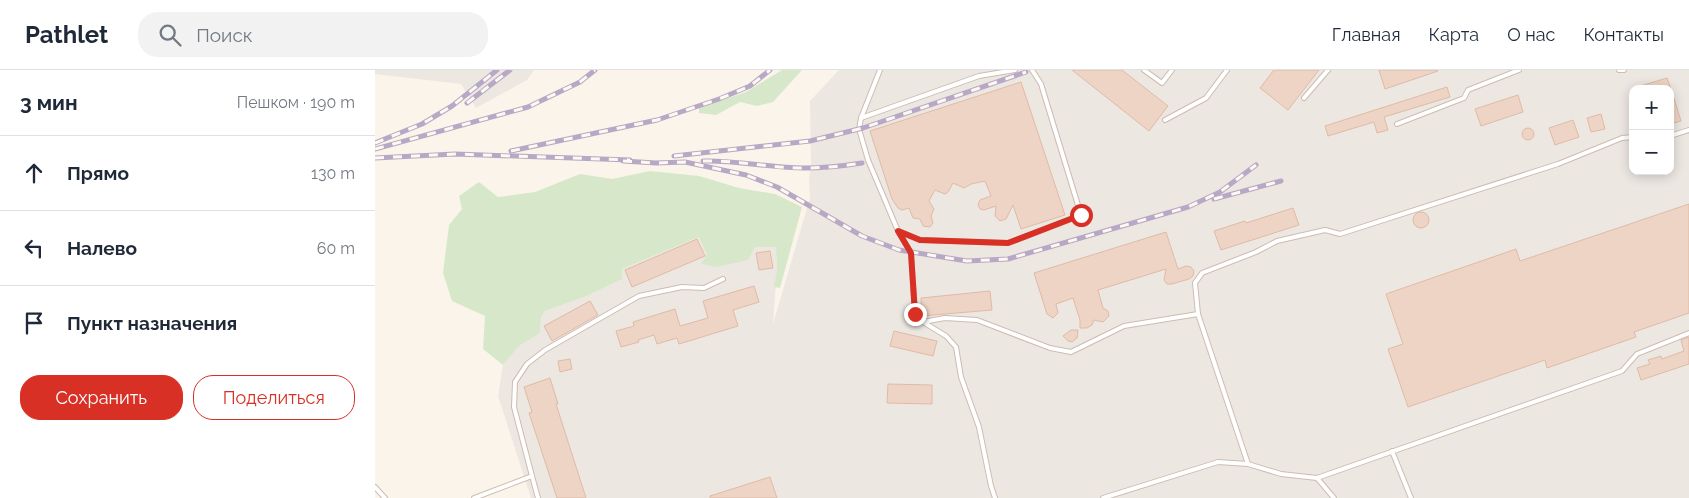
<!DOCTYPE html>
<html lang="ru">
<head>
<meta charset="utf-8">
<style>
	:root { --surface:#fff; --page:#f2f2f3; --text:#1f2937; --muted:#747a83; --line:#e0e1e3; --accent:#d93025 }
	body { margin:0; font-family:Raleway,sans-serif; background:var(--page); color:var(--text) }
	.controls { position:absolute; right:15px; top:15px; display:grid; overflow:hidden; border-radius:10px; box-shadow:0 2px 12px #0003 }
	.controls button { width:45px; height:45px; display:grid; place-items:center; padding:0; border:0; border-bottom:1px solid var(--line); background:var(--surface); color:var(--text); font:25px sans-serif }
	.stop { position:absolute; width:15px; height:15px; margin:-11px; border:4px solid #d93025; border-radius:50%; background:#fff }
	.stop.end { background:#d93025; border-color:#fff; box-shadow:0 1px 5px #0008 }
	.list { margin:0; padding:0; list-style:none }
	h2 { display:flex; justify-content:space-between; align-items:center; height:65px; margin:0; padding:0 20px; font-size:21px }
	h2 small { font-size:16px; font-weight:400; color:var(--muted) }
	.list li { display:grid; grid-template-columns:32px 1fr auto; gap:15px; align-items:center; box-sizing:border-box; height:75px; padding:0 20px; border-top:1px solid var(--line) }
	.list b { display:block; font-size:19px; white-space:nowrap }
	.list em { font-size:16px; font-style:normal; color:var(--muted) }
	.actions { display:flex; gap:10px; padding:15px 20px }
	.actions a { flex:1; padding:11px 0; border:1px solid var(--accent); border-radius:20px; text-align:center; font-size:18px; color:var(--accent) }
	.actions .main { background:var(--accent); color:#fff }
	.icon { flex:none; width:28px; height:28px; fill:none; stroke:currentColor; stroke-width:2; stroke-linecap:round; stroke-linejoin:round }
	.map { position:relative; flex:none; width:1314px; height:428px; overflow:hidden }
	header { display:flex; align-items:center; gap:30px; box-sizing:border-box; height:70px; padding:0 25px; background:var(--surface); border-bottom:1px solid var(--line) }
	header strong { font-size:24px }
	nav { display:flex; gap:28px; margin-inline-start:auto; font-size:18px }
	.search { width:350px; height:45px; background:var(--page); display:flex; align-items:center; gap:12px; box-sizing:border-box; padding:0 18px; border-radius:20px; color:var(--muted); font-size:19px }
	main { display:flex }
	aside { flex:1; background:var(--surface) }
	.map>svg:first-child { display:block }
	.industrial { fill:#ede7e2; fill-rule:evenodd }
	.green { fill:#d6e8c9 }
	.building { fill:#eed4c4; stroke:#e0baa5 }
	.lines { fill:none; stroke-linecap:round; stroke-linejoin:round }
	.lane-casing { stroke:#cdbcb0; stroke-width:6 }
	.lane { stroke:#fff; stroke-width:4 }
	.rail-casing { stroke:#b7a8c5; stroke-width:5 }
	.rail { stroke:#fef8f0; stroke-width:3; stroke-dasharray:9; stroke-linecap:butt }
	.route { stroke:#d93025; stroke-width:6 }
</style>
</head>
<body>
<header>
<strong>Pathlet</strong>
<div class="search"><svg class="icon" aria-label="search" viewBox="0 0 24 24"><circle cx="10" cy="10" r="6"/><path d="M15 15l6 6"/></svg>Поиск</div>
<nav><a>Главная</a><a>Карта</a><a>О нас</a><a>Контакты</a></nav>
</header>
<main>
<aside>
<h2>3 мин<small>Пешком · 190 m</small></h2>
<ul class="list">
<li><svg class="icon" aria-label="ahead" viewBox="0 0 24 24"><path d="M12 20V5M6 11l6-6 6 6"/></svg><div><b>Прямо</b></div><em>130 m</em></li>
<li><svg class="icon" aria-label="left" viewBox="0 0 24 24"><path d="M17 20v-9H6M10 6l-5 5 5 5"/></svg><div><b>Налево</b></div><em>60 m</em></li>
<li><svg class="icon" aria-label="arrive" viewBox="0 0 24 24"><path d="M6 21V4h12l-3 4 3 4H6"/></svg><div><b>Пункт назначения</b></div></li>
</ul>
<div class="actions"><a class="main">Сохранить</a><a>Поделиться</a></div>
</aside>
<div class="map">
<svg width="1314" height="428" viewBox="0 0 1314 428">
	<rect width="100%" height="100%" fill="#fbf4ea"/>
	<g class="industrial">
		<path d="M0 0H159L152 10 101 38 86 14 0 4Z"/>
		<path d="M464 0H1314V428H156L123 326 128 295 144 276 165 263 166 248 170 241 212 226 247 209V199L324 167 332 185 380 177H401L402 200 398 254 435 128 434 108 436 95 435 31ZM1258 19H1295V101H1258Z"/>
	</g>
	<g class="green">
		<path d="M407 0H427L398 32 382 36 365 32 341 45 324 43V38L371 22Z"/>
		<path d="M275 101 324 106 364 118 400 124 427 137 405 218 399 217 402 200 401 177H380L373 190 342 197 326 194 332 185 324 167 247 199V209L212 226 170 241 166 248 165 263 144 276 128 295 108 279 110 246 77 231 68 203 74 155 87 139 84 126 104 112 123 127 160 122 205 104 237 109Z"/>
	</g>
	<g class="building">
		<path d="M697 0H747L793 36 774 61Z"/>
		<path d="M899 0H944L913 40 885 18Z"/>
		<path d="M1004 0H1062L1063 1 1010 19Z"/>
		<path d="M1292 8 1296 19H1263L1262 17Z"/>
		<path d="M646 12 690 145 646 159 638 135 631 149 625 151 620 146 621 136 609 140 605 139 603 135 605 130 616 126 610 111 596 114 589 118 578 113 573 122 570 124 560 120 554 131 559 139 556 146 558 153 555 157 548 156 545 149 538 148 534 138 527 140 523 138 517 129 495 61Z"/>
		<path d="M1072 17 1075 27 1009 47 1013 60 1002 63 999 52 953 66 950 56Z"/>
		<path d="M1295 22H1297L1306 51 1295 54Z"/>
		<path d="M1143 25 1148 42 1106 56 1100 39Z"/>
		<path d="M1226 44 1230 59 1216 62 1212 48Z"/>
		<path d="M1198 50 1204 67 1180 75 1174 58Z"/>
		<circle cx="1153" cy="64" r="6"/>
		<path d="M1314 134V243L1259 262 1261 267 1172 298 1170 290 1033 337 1013 279 1028 274 1011 224 1141 179 1145 191Z"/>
		<path d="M918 138 924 155 846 180 839 161 870 151 871 153Z"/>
		<circle cx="1046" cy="150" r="8"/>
		<path d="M791 162 803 199 811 196 816 197 819 201 818 206 814 209 797 214H792L789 210 791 199 723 220 728 238 733 241 734 246 728 252 719 250 717 255 712 258H705V250L698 228 681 234 683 243 678 248 672 244 659 203Z"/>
		<path d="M322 169 330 186 257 217 250 200Z"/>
		<path d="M395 181 398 198 384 200 381 183Z"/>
		<path d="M379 216 384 232 358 240 363 256 304 274 302 268 282 274 279 265 263 270 264 272 246 277 241 261 259 256 258 252 300 239 305 256 333 248 328 231Z"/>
		<path d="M615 221 617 240 547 246 546 228Z"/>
		<path d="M215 231 223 245 177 271 169 256Z"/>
		<path d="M696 260H703L702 268 697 272 693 271 688 266Z"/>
		<path d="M519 261 562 271 558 286 515 276Z"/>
		<path d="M1314 267V294L1266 310 1262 298 1275 294 1273 290 1286 286 1287 289 1309 281 1306 270Z"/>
		<path d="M195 289 197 299 185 302 183 291Z"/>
		<path d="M175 308 183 334H181L211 428H182L154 343 157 342 149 317Z"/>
		<path d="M513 314 557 315V334L512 333Z"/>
		<path d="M395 407 402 428H335V426Z"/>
	</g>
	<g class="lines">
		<defs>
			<g id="lane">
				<path d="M505 0 486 48 484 59 493 90 523 161 536 183 540 244 548 252 571 266 581 277 586 307 604 357 616 416 620 428"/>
				<path d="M769 0 787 13 797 0"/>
				<path d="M1244 0H1249"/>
				<path d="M929 28 953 0"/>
				<path d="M486 48 604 6 640 0"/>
				<path d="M790 50 831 28 852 0"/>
				<path d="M1022 54 1089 28 1093 20 1144 0"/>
				<path d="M1295 66 1314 60"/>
				<path d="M524 161 545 170 633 173 706 145 666 14 657 0"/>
				<path d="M823 244 820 213 827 203 881 182 902 171 950 160 965 164 1183 94 1247 68 1258 67"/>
				<path d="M548 252 570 248 602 250 675 278 696 282 749 256 823 244 873 394"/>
				<path d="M1017 381 1036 428"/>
				<path d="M157 406 139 337 140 312 152 294 170 280 264 226 307 217 329 218 348 209"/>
				<path d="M942 408 959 428"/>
				<path d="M0 417 10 428"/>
				<path d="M99 428 157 406 163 428"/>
				<path d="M728 428 843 392 873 394 906 404 942 408 1247 301 1262 284 1314 263"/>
			</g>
		</defs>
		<use href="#lane" class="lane-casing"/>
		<use href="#lane" class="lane"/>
		<defs>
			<g id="rail">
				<path d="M92 33 135 0"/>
				<path d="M0 73 47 54 77 36 122 0"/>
				<path d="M0 79 153 37 205 12 220 0"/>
				<path d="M136 81 282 50 344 29 375 16 395 0"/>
				<path d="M299 86 435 71 488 58 651 2"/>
				<path d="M0 88 80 84 255 90"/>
				<path d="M248 91 281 93 310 92 371 105 402 117 487 166 524 180 592 191 633 189 813 137 845 122 881 95"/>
				<path d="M328 91C362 90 395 98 429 98 448 98 468 96 487 93"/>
				<path d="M839 129 906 111"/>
			</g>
		</defs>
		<use href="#rail" class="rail-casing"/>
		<use href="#rail" class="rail"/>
	</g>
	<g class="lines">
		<path class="route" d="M540 244 536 183 523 161 545 170 633 173 706 145"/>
	</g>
</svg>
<div class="controls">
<button>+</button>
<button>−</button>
</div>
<div class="stop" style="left:706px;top:145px"></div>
<div class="stop end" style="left:540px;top:244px"></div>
</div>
</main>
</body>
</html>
